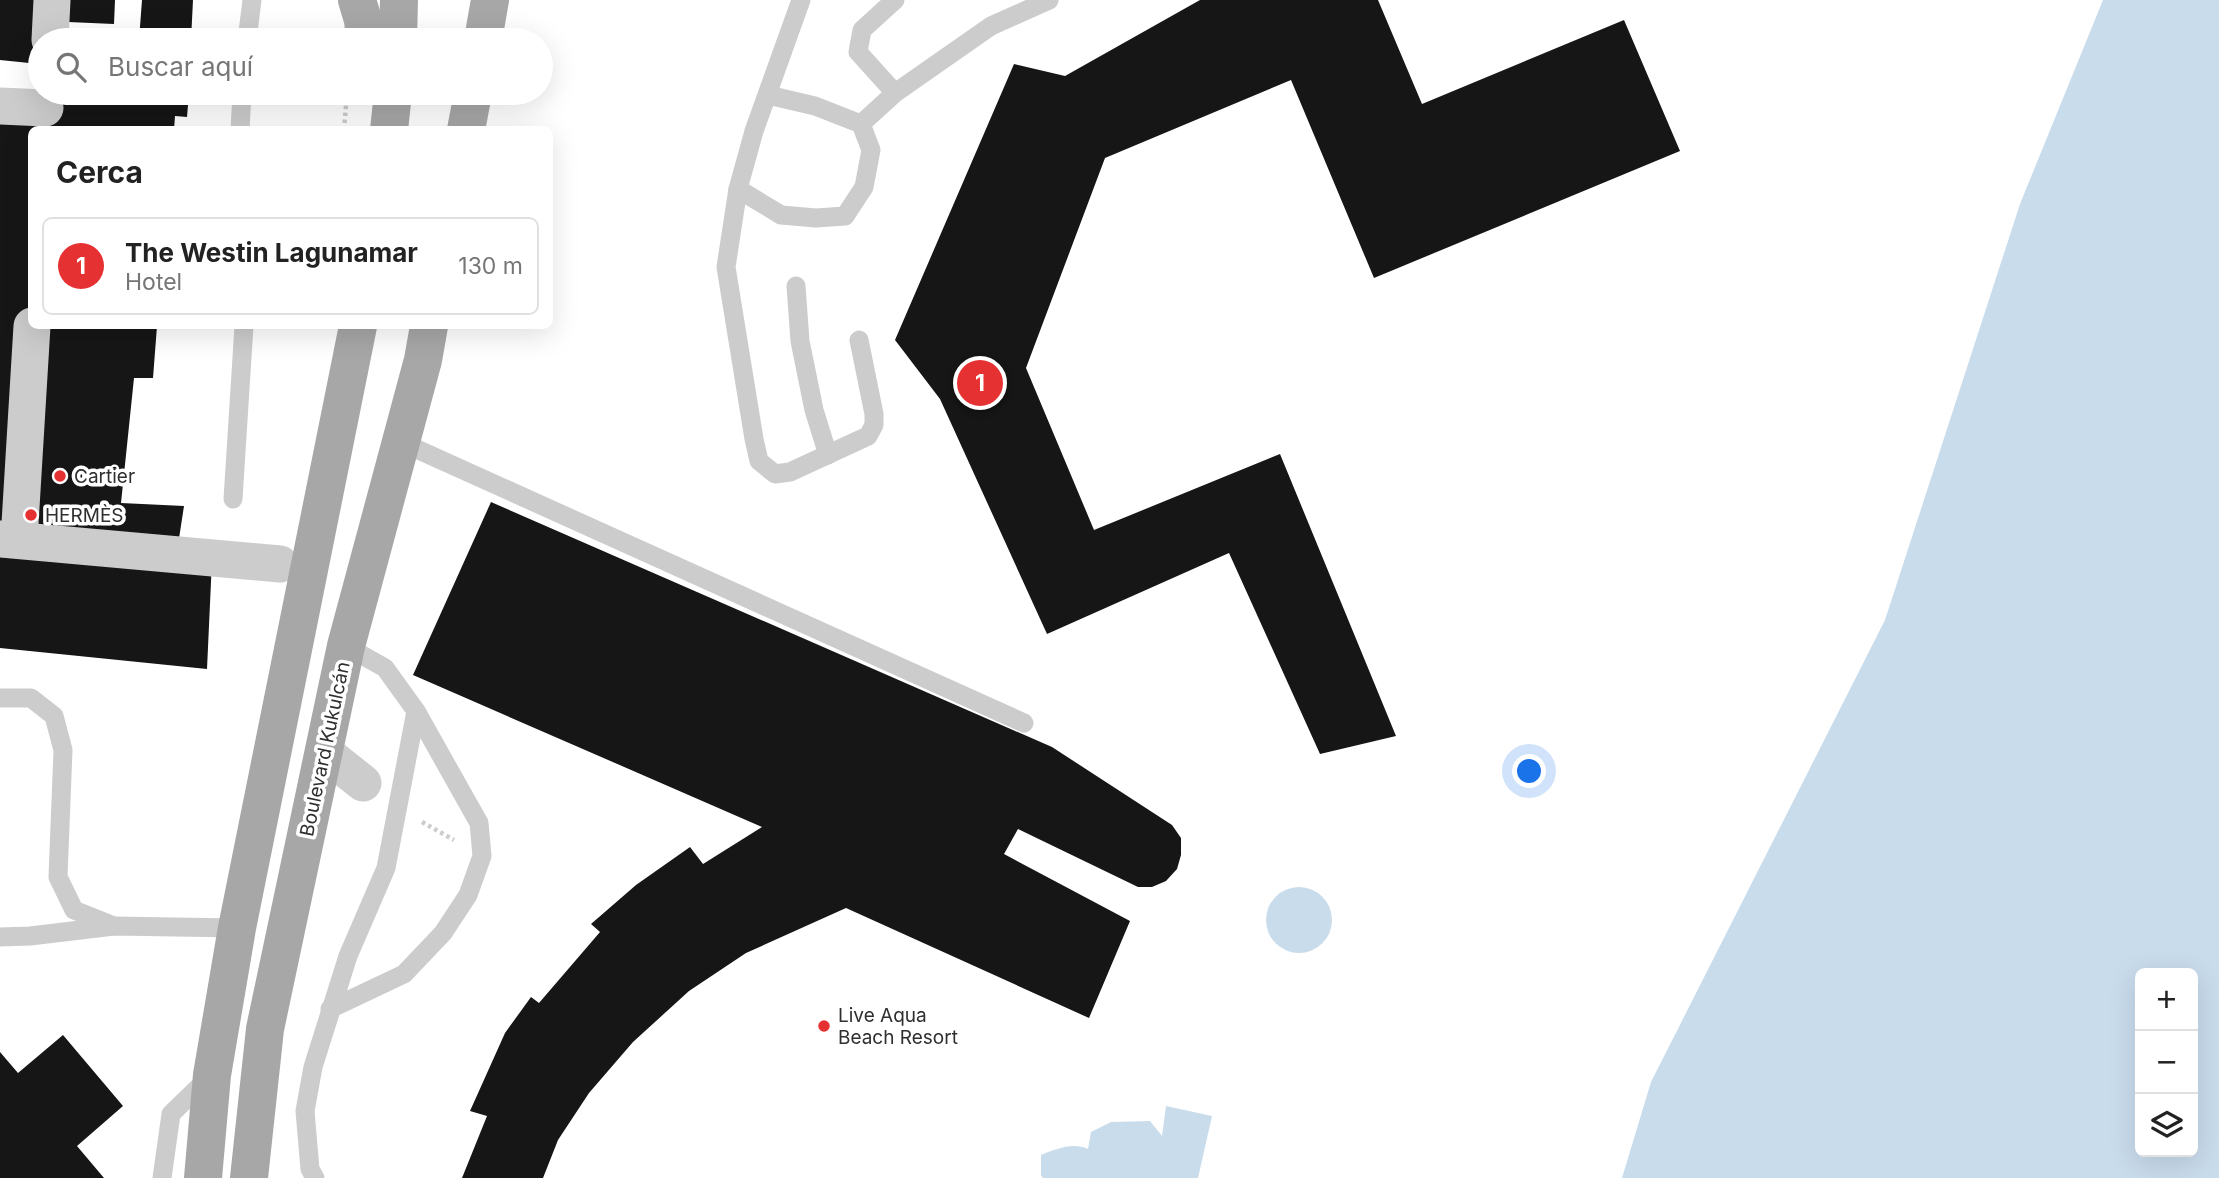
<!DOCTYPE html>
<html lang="es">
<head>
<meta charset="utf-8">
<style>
	:root { --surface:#fff; --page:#f2f2f2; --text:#222; --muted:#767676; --line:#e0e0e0; --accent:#e63133 }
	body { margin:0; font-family:Inter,sans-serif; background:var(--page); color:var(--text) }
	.controls { position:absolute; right:21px; bottom:21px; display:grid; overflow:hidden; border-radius:10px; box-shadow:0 7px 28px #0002 }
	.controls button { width:63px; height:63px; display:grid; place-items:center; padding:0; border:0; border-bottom:2px solid var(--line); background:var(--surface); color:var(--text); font:35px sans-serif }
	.you { position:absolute; left:1530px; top:772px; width:24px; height:24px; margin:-18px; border:5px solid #fff; border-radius:50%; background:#1a73e8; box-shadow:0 0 0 10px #1a73e833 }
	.badge { display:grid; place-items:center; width:46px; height:46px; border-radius:50%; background:var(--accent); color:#fff; font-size:23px; font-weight:700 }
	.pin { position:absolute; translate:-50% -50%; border:4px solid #fff; box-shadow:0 2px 7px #0006 }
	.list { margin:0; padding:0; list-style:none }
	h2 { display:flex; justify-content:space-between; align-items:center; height:91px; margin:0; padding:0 28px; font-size:30px }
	h2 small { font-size:23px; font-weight:400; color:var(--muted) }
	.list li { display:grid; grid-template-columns:46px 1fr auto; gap:21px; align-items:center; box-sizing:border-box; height:98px; margin:0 14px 14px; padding:0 14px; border:2px solid var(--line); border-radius:10px }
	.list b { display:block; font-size:26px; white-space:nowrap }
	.list p { margin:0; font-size:23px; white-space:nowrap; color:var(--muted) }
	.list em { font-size:23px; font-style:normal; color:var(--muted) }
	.icon { flex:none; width:38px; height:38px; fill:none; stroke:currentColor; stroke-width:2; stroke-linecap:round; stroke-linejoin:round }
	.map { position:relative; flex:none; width:2219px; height:1178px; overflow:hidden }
	.search { position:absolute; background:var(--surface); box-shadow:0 7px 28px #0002; left:28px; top:28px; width:525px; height:77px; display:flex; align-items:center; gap:18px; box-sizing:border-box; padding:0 24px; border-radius:38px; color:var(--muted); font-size:26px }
	.panel { position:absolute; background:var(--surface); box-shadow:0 7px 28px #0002; left:28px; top:126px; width:525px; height:203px; border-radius:10px }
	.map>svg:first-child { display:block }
	.water { fill:#c9dcec; fill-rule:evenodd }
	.building { fill:#161616 }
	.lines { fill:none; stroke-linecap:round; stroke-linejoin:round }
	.path { stroke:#ccc; stroke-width:4.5; stroke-dasharray:3.5 3.5; stroke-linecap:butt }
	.lane { stroke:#ccc; stroke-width:19 }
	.street { stroke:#ccc; stroke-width:37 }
	.primary { stroke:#a7a7a7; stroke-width:38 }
	.poi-dot { fill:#e63133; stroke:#fff; stroke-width:2.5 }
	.labels { text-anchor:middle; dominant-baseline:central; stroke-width:7; stroke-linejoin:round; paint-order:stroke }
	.poi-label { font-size:19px; fill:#2f2f2f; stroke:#fff; text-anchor:start }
	.street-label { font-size:19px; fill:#2f2f2f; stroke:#fff }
</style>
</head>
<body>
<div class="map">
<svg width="2219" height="1178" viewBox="0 0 2219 1178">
	<rect width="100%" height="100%" fill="#fff"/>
	<g class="water">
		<path d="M2103 0H2219V1178H1622L1651 1082 1885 620 2020 204ZM2140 973H2193V1152H2140Z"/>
		<circle cx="1299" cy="920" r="33"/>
		<path d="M1166 1106 1212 1116 1198 1178H1043L1041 1175V1155C1056 1149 1073 1142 1088 1149L1091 1132 1111 1122 1150 1121 1162 1136Z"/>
	</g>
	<g class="building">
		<path d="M0 0H46L39 64 0 60Z"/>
		<path d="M69 0H115L114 24 68 22Z"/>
		<path d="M142 0H193L191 40H139Z"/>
		<path d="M1200 0H1378L1422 104 1624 20 1680 151 1374 278 1291 80 1105 158 1026 368 1094 530 1280 454 1396 736 1320 754 1229 553 1047 634 940 399 895 340 1014 64 1065 76Z"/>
		<path d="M0 91 136 102 137 93H189L187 117 175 116 174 130H32V326H157L153 378H134L121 503 184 506 176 558 212 560 207 669 0 648Z"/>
		<path d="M491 502 1052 747 1172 825 1181 838V855L1177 869 1166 881 1152 887H1138L1018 829 1004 854 1130 921 1089 1018 846 908 746 953 689 991 633 1042 589 1093 558 1140 543 1178H462L487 1116 470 1111 505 1033 531 997 539 1003 600 932 591 924 636 885 690 847 703 864 762 827 413 675Z"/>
		<path d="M63 1035 123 1106 77 1146 104 1178H0V1052L18 1073Z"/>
	</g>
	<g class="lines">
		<g class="path">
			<path d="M344 130 347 93"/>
			<path d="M422 822 454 840"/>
		</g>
		<g class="lane">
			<path d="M801 0 754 131 738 189 726 267 754 439 759 461 775 474 790 472 868 436 874 425V414L859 340"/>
			<path d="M247 40 252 0"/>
			<path d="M895 93 858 52 862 30 895 0"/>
			<path d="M861 124 895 93 991 26 1049 0"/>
			<path d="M240 130 242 93"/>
			<path d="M738 189 781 215 816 218 845 216 864 187 871 150 861 124 815 106 768 95"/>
			<path d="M796 286 800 341 814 410 828 455"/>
			<path d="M401 442 1024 723"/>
			<path d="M233 499 244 326"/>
			<path d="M0 698H31L54 716 63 750 58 877 74 910 114 926"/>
			<path d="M0 937 30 936 114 926 237 928"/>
			<path d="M330 1009 404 974 443 933 468 895 482 856 479 823 416 711"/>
			<path d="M162 1178 171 1114 208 1078"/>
			<path d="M315 1178 310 1169 305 1111 313 1067 348 956 386 868 416 711 385 668 346 646"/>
		</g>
		<g class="street">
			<path d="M50 40 52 0"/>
			<path d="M0 106 45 108"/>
			<path d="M0 539 280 564"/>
			<path d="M19 540 32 326"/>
			<path d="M324 752 363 783"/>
		</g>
		<g class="primary">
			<path d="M357 0 363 20 365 40"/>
			<path d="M398 40 399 0"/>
			<path d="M483 40 490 0"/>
			<path d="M389 130 393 93"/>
			<path d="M466 130 473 93"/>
			<path d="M203 1178 212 1075 237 928 358 326"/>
			<path d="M249 1178 265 1029 346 646 423 360 429 326"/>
		</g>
	</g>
	<g class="poi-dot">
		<circle cx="60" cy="476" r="7"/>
		<circle cx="31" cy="515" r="7"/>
		<circle cx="824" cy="1026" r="7"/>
	</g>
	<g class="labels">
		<g class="poi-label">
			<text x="74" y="476">Cartier</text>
			<text x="45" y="515">HERMÈS</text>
			<text x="838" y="1015">Live Aqua<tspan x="838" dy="22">Beach Resort</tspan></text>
		</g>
		<g class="street-label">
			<text transform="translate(325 749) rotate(-78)">Boulevard Kukulcán</text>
		</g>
	</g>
</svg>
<div class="controls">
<button>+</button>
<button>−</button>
<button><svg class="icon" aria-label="layers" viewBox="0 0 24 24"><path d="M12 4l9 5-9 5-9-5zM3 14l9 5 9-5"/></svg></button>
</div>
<div class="you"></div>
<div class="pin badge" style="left:980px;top:383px">1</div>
<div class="search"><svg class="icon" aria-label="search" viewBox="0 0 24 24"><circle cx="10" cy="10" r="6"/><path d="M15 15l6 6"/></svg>Buscar aquí</div>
<section class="panel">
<h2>Cerca<small></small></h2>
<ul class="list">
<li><span class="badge">1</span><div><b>The Westin Lagunamar</b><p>Hotel</p></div><em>130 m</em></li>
</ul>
</section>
</div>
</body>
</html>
